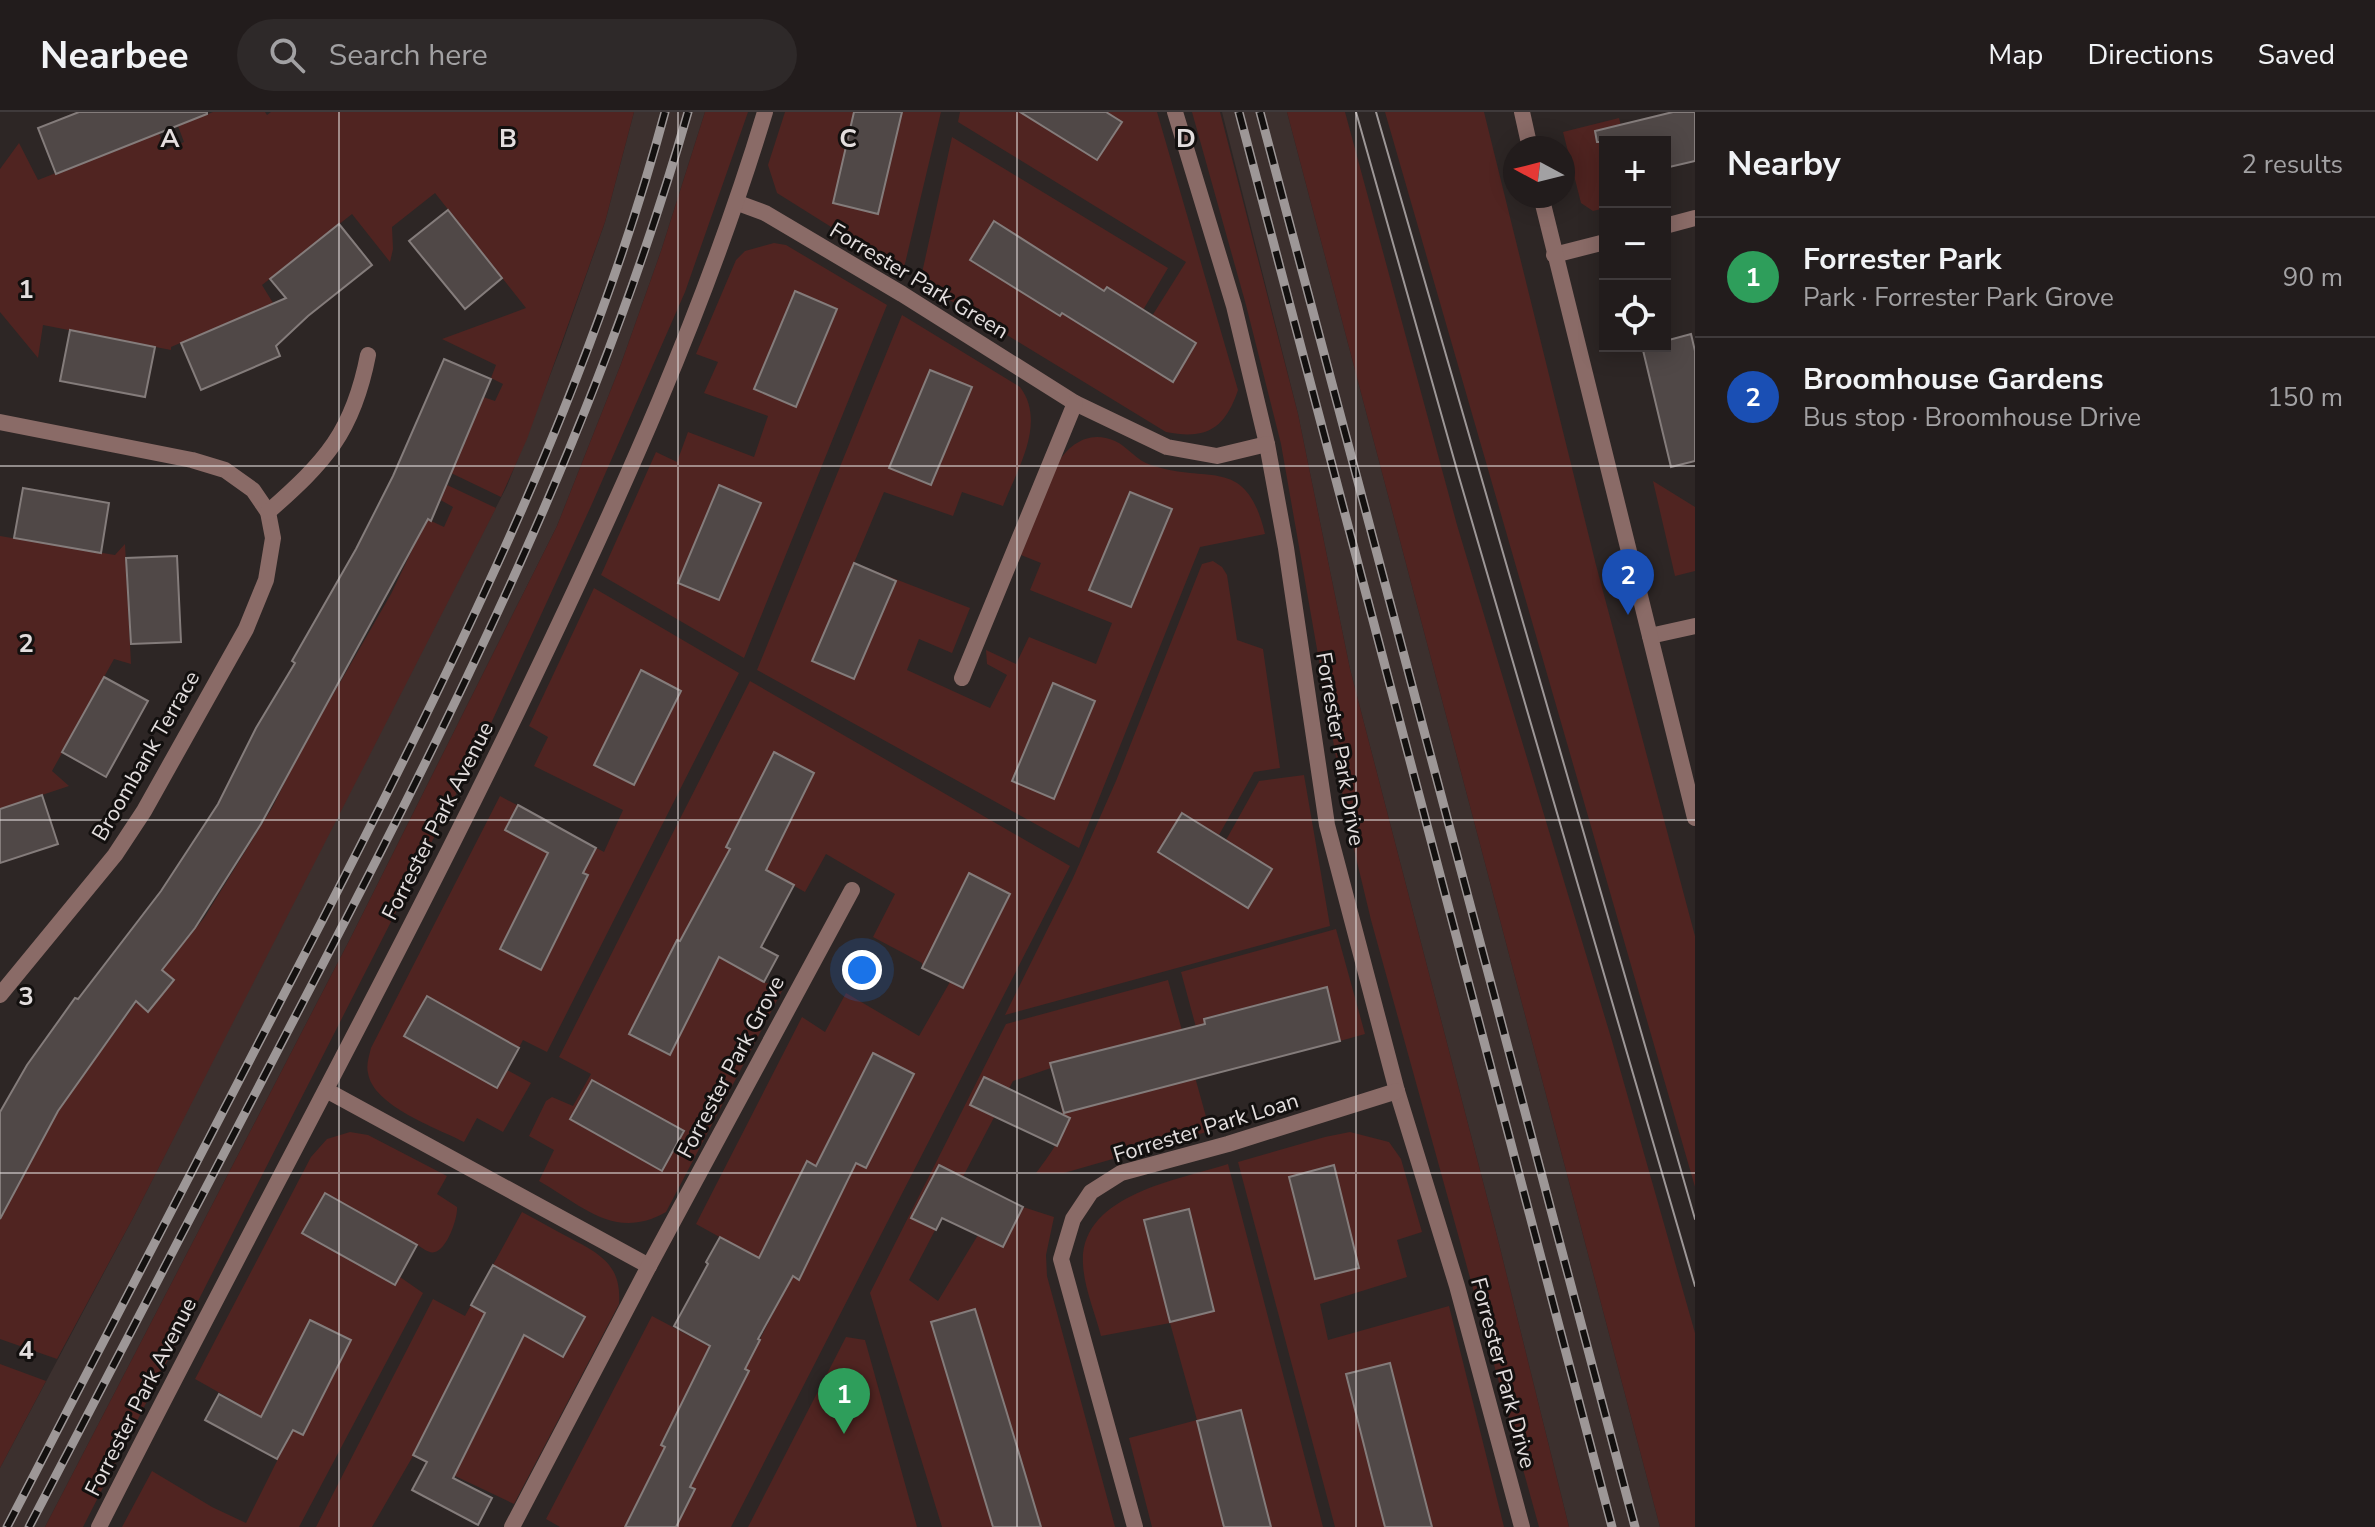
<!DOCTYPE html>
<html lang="en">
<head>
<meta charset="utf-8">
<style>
	:root { --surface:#221c1c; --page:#2e2929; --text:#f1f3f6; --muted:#a2a1a3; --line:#3f3a3b; --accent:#2dd5ab }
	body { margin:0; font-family:"Nunito Sans",sans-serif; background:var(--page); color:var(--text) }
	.controls { position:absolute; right:24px; top:24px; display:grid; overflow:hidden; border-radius:0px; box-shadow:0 4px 20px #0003 }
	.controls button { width:72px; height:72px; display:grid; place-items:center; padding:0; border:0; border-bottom:2px solid var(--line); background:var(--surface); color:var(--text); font:40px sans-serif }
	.compass { position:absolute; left:1503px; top:24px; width:72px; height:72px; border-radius:50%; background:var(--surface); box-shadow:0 4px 20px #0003; rotate:277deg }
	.you { position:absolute; left:862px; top:858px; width:28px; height:28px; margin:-20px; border:6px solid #fff; border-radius:50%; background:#1a73e8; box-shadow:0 0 0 12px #1a73e833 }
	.badge { display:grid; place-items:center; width:52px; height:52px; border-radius:50%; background:var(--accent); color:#fff; font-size:26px; font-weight:700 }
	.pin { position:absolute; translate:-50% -66px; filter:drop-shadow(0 2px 4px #0008) }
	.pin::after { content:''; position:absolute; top:42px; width:28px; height:24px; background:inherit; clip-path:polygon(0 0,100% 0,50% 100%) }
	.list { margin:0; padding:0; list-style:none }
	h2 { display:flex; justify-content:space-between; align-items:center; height:104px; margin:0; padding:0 32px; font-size:34px }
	h2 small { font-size:26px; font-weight:400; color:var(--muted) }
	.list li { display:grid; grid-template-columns:52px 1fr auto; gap:24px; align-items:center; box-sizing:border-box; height:120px; padding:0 32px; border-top:2px solid var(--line) }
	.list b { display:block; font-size:30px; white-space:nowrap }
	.list p { margin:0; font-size:26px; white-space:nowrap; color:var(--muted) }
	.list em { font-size:26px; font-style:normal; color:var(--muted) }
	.icon { flex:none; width:44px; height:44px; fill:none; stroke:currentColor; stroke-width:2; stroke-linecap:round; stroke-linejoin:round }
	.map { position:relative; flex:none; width:1695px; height:1415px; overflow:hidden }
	header { display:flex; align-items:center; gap:48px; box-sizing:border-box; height:112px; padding:0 40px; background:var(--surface); border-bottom:2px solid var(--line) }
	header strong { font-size:38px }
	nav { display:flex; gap:44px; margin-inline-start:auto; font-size:28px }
	.search { width:560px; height:72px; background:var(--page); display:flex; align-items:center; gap:20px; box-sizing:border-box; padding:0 28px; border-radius:44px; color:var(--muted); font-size:30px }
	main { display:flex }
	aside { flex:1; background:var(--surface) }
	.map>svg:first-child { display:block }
	.built { fill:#3c302e }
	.green { fill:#502421 }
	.building { fill:#504847; stroke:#847c7b; stroke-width:2 }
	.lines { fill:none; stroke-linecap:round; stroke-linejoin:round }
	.minor { stroke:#8a6b67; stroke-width:16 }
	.tertiary { stroke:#8a6b67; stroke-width:16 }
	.tram { stroke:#9d9797; stroke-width:2 }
	.rail-casing { stroke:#9d9797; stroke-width:9 }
	.rail { stroke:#13100f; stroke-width:6; stroke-dasharray:18; stroke-linecap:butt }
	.grid { fill:none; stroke:#e3dede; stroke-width:2; stroke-opacity:0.55 }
	.labels { text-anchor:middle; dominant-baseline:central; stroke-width:6; stroke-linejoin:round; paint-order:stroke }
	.street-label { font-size:22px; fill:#e3dede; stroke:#13100f }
	.grid-label { font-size:26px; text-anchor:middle; font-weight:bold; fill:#e3dede; stroke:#13100f; stroke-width:6; stroke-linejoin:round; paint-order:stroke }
</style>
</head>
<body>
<header>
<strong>Nearbee</strong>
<div class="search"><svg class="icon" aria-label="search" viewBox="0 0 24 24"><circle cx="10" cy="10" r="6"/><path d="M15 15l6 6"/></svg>Search here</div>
<nav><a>Map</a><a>Directions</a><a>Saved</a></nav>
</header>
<main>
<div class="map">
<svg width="1695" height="1415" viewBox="0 0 1695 1415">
	<rect width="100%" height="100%" fill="#2d2625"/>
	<g class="built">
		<path d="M634 0H705L661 139 621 252 557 414 349 829 45 1415H0V1356L133 1106 293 789 507 374 561 235 605 110Z"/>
		<path d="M1222 0H1287L1660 1415H1569L1496 1120 1350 557 1298 302Z"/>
	</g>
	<g class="green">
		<path d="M213 0H265L267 3 271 0H634L605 110 527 327 501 385 451 361 483 285 495 289 503 272 491 266 496 253 442 227 526 196 435 81 392 115 393 137 390 150 352 102 262 173 273 191 171 235V238L43 213 38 246 0 200V57L19 31 38 68 138 29 152 5 166 38 184 30 178 14Z"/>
		<path d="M705 0H748L685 180 591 394 482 631 83 1415H45L349 829 557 414 621 252 661 139Z"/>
		<path d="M785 0H941L903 160 777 81 768 53Z"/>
		<path d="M960 0H1157L1238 278C1225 317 1206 328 1166 320L920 170 952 25 1168 156 1143 198 1107 175 1083 213 1173 269 1196 231 1152 204 1186 150 958 10Z"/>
		<path d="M1192 0H1220L1298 302 1350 557 1496 1120 1569 1415H1539L1371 808 1347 708 1281 332 1246 193Z"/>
		<path d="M1287 0H1345L1457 413 1612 929 1695 1221V1415H1660Z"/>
		<path d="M1385 0H1484L1596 453 1695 824V1075Z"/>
		<path d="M1619 6 1625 30H1605V96L1593 99 1581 91 1563 20Z"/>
		<path d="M774 131 786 133 887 193 744 546 601 463 656 340 677 350 688 320 754 345 768 304 704 281 718 250 696 242 736 148 745 139Z"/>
		<path d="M902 203 1020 275C1047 311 1017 357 1003 394L962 380 953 404 884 380 854 451 970 496 952 541 919 527 907 558 990 596 1007 563 987 552 986 538 1016 552 1029 525 1096 552 1112 511 1030 478 1041 451 1021 443 1057 352C1070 331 1090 318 1115 329 1128 335 1137 349 1151 353 1209 373 1246 342 1265 422L1200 435 1079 736 757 558Z"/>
		<path d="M1653 369 1695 395V459L1675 464Z"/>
		<path d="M445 372 496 396 133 1106 57 1247 0 1227V1108L3 1099 59 997 137 890 149 899 173 868 162 858 204 806 272 696 300 640 391 482 427 407 444 415 453 395 437 386Z"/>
		<path d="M0 424 115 443 125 432 131 552 114 547 52 659 69 674 0 697Z"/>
		<path d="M1213 449 1222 455 1227 463 1237 528 1263 537 1280 656 1254 660 1219 723 1182 702 1272 757 1226 728 1259 669 1304 663 1330 814 1005 903 1073 766 1116 669 1202 452Z"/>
		<path d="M594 476 739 561 547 940 523 928 507 958 531 971 503 1020 477 1006 464 1030C437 1016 373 994 368 961 366 953 369 944 371 936L500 684 604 740 623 698 534 654 548 625 529 614Z"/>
		<path d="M750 569 1070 754 731 1415H560L546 1407 652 1204 746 1254 792 1165 696 1112 802 905 825 920 846 881 919 924 950 870 922 856V851L873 825 895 782 826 742 805 780 729 738 682 825 764 870 783 877 666 1100C615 1129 583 1094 539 1069L554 1038 529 1024 546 989 552 985 573 994 591 962 559 945Z"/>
		<path d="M1336 817 1365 922 1340 929 1326 875 1204 906 1215 950 1206 952 1181 860Z"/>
		<path d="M1168 868 1210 1019 1064 1061H1036C1072 1014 1066 1012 1051 956L1013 969 909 1168 938 1189 978 1123 1003 1135 1009 1122 993 1095 1017 1107 1023 1095 1054 1105 1046 1143 1047 1164 1115 1415H942L870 1181 1006 912Z"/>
		<path d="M350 1020 368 1023 447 1064 437 1082 457 1095C458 1106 447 1137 435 1140 429 1142 423 1136 417 1133L400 1165 423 1181 299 1415H122L152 1359 212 1395 246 1411 291 1321 195 1267 311 1045 327 1027Z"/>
		<path d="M1350 1020 1389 1030 1401 1047 1422 1120 1397 1128 1407 1165 1320 1192 1328 1228 1449 1194 1504 1415H1335L1238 1050 1325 1025Z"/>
		<path d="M1228 1052 1323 1415H1152L1129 1326 1197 1308 1170 1211 1101 1224C1095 1201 1084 1175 1083 1152 1079 1083 1178 1068 1228 1052Z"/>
		<path d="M522 1100C537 1108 551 1116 566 1124 598 1141 622 1151 619 1192L514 1392 413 1344 372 1415H316L433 1187 465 1204Z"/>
		<path d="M846 1225 865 1228 917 1415H748Z"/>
		<path d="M0 1252 46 1269 0 1356Z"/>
	</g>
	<g class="building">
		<path d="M79 0H207V2L56 62 38 16Z"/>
		<path d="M854 0H902L878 102 833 91Z"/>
		<path d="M1020 0H1106L1122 10 1097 48Z"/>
		<path d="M1673 0H1695V49L1665 56V30H1597L1595 19Z"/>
		<path d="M448 98 502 166 465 197 409 129Z"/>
		<path d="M994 109 1104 179 1107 175 1196 231 1173 270 1062 201 1060 204 970 148Z"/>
		<path d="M339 112 372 153 308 204 276 234 280 244 201 278 181 231 286 186 270 167Z"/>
		<path d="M795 179 837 197 796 295 754 277Z"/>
		<path d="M70 218 155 235 145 285 60 269Z"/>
		<path d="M1691 222 1695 239V349L1671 355 1642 234H1665V229Z"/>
		<path d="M444 247 491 267 431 409 428 407 261 712 195 816 162 858 174 868 148 900 136 889 58 999 0 1107V1000L27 953 75 886 78 887 161 779 218 692 256 616 295 551 292 549 356 437 393 364Z"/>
		<path d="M930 258 972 275 931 373 889 356Z"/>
		<path d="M719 373 761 391 719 488 678 471Z"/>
		<path d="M23 376 109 391 101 441 14 426Z"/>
		<path d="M1130 380 1172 397 1131 495 1089 478Z"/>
		<path d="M177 444 181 530 131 532 126 446Z"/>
		<path d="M854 451 896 469 854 567 812 549Z"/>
		<path d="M641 558 681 579 634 673 594 653Z"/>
		<path d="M104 565 148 589 106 665 62 640Z"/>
		<path d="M1053 571 1095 589 1054 687 1012 669Z"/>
		<path d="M774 640 814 661 766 758 794 773 761 835 778 844 764 870 719 845 670 943 629 922 677 828 680 829 730 737 726 735Z"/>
		<path d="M42 683 58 732 0 751V697Z"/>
		<path d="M518 693 596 736 583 761 588 763 541 858 500 837 548 741 505 718Z"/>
		<path d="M1182 701 1272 757 1248 796 1158 740Z"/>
		<path d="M969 761 1010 782 963 876 922 856Z"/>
		<path d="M1327 875 1340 929 1064 1001 1050 951 1205 912 1204 907Z"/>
		<path d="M427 884 519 936 497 976 404 924Z"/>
		<path d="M873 941 914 962 866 1056 856 1051 799 1168 793 1164 758 1227 760 1228 745 1257 749 1259 690 1375 695 1377 676 1415H625L665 1335 661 1333 710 1234 674 1214 708 1152 706 1150 720 1125 759 1146 807 1049 816 1054Z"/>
		<path d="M984 965 1070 1006 1057 1034 970 993Z"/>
		<path d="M592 968 684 1019 662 1059 570 1007Z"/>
		<path d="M939 1053 1023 1095 1003 1135 942 1106 936 1118 911 1106Z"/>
		<path d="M1334 1053 1359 1156 1315 1167 1289 1065Z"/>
		<path d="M325 1081 417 1133 395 1173 302 1121Z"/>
		<path d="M1189 1097 1214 1199 1170 1210 1144 1108Z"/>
		<path d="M493 1153 585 1205 563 1245 524 1223 453 1366 492 1386 478 1413 412 1378 427 1350 413 1343 485 1201 471 1193Z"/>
		<path d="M975 1197 1006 1298 1041 1415H993L931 1210Z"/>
		<path d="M310 1208 351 1228 303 1323 293 1318 277 1347 205 1308 219 1282 261 1305Z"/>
		<path d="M1390 1251 1406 1314 1432 1415H1385L1372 1365 1346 1262Z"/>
		<path d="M1241 1298 1271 1415H1224L1210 1361 1197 1309Z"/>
	</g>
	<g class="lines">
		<g class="minor">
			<path d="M1175 0 1234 194 1267 332 1286 436 1327 713 1397 979 1457 1174 1522 1415"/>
			<path d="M738 91 765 101 902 182 1075 291 1167 335 1217 344 1267 332"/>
			<path d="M1665 114 1695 106"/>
			<path d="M1554 143 1605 130"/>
			<path d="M0 310 192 348 225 358 253 378 268 400 273 426 266 468 246 517 144 699 115 743 0 883"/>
			<path d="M268 400C326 349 353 320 368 243"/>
			<path d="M1650 524 1695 514"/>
			<path d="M962 566 1075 291"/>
			<path d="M326 978 649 1154"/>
			<path d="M99 1415C242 1131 396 854 533 567 622 381 705 198 765 0"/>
			<path d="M512 1415 649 1154 852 778"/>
			<path d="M1135 1415 1061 1147 1073 1107 1091 1080 1121 1061 1228 1032 1397 979"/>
		</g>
		<g class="tertiary">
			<path d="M1522 0 1530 36"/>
			<path d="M1541 84 1695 706"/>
		</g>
		<g class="tram">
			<path d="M1356 0 1459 365 1695 1174"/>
			<path d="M1376 0 1695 1107"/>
		</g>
		<defs>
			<g id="rail">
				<path d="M1239 0 1612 1415"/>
				<path d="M1260 0 1635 1415"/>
				<path d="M7 1415C112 1213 217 1011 322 809 454 552 590 280 665 0"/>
				<path d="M29 1415C121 1239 213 1062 305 886 454 601 600 310 688 0"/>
			</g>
		</defs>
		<use href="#rail" class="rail-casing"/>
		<use href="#rail" class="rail"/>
	</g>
	<path class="grid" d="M339 0V1415M678 0V1415M1017 0V1415M1356 0V1415M0 354H1695M0 708H1695M0 1061H1695"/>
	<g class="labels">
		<g class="street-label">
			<text transform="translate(919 169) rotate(31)">Forrester Park Green</text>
			<text transform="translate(1340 637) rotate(80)">Forrester Park Drive</text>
			<text transform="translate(146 644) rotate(-60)">Broombank Terrace</text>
			<text transform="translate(438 709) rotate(-63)">Forrester Park Avenue</text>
			<text transform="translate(731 955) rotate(-62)">Forrester Park Grove</text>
			<text transform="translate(1206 1016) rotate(-17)">Forrester Park Loan</text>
			<text transform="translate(1503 1261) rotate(75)">Forrester Park Drive</text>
			<text transform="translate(141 1285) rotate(-63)">Forrester Park Avenue</text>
		</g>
	</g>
	<g class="grid-label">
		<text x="170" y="35">A</text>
		<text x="508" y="35">B</text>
		<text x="848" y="35">C</text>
		<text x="1186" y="35">D</text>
		<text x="26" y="186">1</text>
		<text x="26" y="540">2</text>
		<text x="26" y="893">3</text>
		<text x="26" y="1247">4</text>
	</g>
</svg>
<div class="controls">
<button>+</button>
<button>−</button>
<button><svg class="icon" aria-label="locate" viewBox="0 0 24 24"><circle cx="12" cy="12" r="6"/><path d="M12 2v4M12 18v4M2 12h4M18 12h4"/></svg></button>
</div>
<svg class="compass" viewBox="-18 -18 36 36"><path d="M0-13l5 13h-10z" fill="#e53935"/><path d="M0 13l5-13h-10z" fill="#a2a1a3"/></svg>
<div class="you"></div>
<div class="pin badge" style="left:844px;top:1322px;background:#2e9e5b">1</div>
<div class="pin badge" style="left:1628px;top:503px;background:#1a4fb4">2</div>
</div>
<aside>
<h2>Nearby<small>2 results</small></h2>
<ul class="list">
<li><span class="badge" style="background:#2e9e5b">1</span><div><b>Forrester Park</b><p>Park · Forrester Park Grove</p></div><em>90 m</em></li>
<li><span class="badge" style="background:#1a4fb4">2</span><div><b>Broomhouse Gardens</b><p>Bus stop · Broomhouse Drive</p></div><em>150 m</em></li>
</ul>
</aside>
</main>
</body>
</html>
